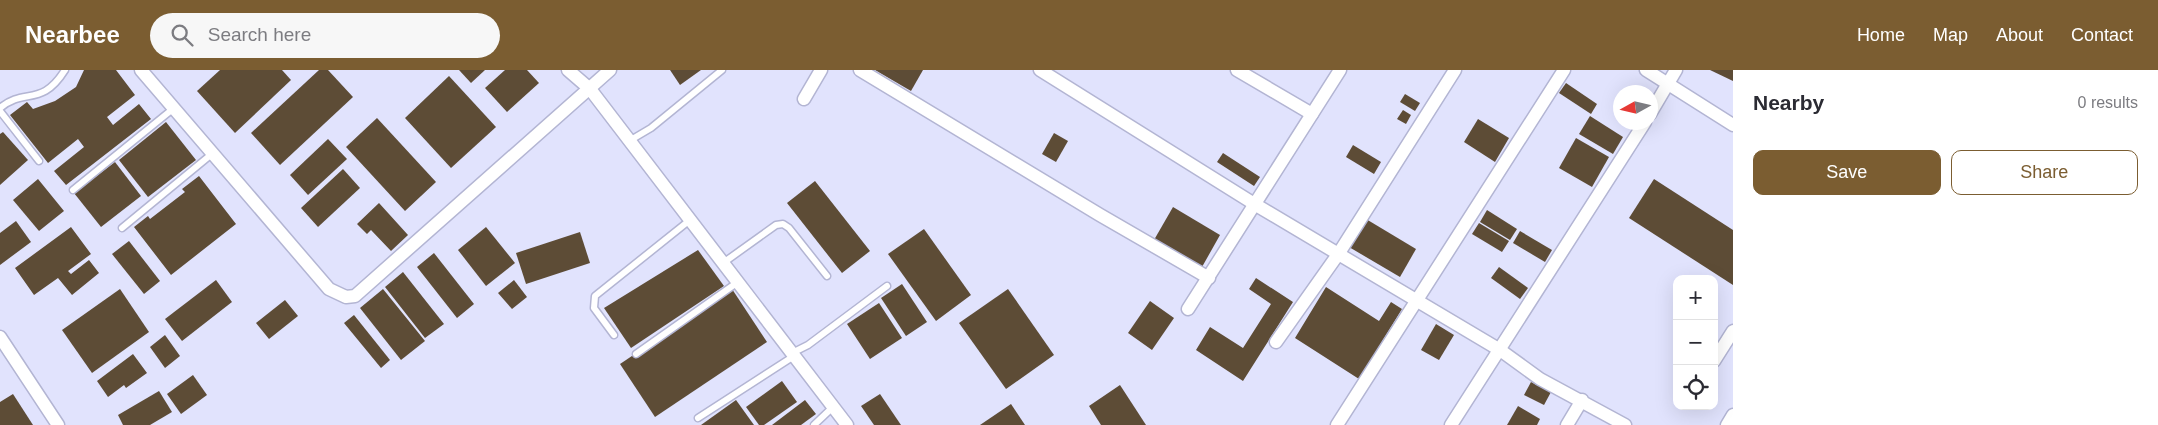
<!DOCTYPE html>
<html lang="en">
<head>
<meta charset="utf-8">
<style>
	:root { --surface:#fff; --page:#f7f7f7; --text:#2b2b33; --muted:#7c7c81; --line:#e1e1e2; --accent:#7b5d31 }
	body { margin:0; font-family:Arial,sans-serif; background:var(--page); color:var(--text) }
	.controls { position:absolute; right:15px; bottom:15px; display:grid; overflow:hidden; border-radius:10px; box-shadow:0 5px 20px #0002 }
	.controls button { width:45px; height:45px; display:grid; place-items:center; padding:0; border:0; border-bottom:1px solid var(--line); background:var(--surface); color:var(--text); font:25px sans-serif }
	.compass { position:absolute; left:1613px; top:15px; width:45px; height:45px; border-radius:50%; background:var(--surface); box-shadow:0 5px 20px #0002; rotate:262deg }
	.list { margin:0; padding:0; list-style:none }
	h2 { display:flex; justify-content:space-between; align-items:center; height:65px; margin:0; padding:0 20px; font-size:21px }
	h2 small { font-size:16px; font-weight:400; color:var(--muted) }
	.actions { display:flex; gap:10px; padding:15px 20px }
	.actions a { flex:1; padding:11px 0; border:1px solid var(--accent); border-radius:10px; text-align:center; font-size:18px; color:var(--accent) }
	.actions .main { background:var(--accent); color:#fff }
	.icon { flex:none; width:28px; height:28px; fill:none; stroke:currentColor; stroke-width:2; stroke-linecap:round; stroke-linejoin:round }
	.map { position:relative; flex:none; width:1733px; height:355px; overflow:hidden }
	header { display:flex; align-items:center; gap:30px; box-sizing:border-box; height:70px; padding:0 25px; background:var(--accent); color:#fff }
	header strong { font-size:24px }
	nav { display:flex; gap:28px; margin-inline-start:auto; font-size:18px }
	.search { width:350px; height:45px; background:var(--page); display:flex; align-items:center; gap:12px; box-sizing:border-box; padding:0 18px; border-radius:28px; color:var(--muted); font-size:19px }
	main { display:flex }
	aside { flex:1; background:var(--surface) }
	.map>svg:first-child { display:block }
	.building { fill:#5d4c36 }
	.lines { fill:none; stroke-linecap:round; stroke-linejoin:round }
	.lane-casing { stroke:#b3b5d3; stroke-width:9 }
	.street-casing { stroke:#b3b5d3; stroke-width:15 }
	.lane { stroke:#fff; stroke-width:6 }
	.street { stroke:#fff; stroke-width:12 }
</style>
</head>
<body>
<header>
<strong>Nearbee</strong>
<div class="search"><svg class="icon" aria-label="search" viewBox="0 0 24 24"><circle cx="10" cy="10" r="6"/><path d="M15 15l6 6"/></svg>Search here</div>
<nav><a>Home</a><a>Map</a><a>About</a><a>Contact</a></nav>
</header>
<main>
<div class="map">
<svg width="1733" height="355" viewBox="0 0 1733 355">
	<rect width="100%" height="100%" fill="#e1e3fd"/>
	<g class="building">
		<path d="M84 0H116L135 25 107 47 113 55 139 34 151 49 66 115 54 101 84 77 78 69 48 93 10 45 27 32 33 39 55 31 76 17Z"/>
		<path d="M220 0H282L291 10 235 63 197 21Z"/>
		<path d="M319 0H328L353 27 280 95 251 63Z"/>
		<path d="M459 0H485L471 13Z"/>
		<path d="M505 0H527L539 13 507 42 485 18Z"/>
		<path d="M670 0H701L680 15Z"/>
		<path d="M875 0H923L911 21Z"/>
		<path d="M1710 0H1733V11Z"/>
		<path d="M449 6 496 57 451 98 405 48Z"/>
		<path d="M1566 13 1597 34 1591 44 1559 23Z"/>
		<path d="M1405 24 1420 33 1415 41 1400 32Z"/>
		<path d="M1403 40 1411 45 1406 54 1397 49Z"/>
		<path d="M1590 46 1623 67 1613 84 1579 64Z"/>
		<path d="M377 48 436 112 405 141 346 77Z"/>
		<path d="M1478 49 1509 68 1495 92 1464 72Z"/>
		<path d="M166 52 196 90 148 127 119 90Z"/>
		<path d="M3 62 28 90 0 115V64Z"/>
		<path d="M1054 63 1068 71 1056 92 1042 84Z"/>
		<path d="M1576 68 1609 87 1592 117 1559 98Z"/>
		<path d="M328 69 347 89 308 125 290 105Z"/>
		<path d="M1353 75 1381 92 1374 104 1346 87Z"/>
		<path d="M1223 83 1260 107 1254 116 1217 92Z"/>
		<path d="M115 92 141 126 101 157 74 123Z"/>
		<path d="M343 99 360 118 318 157 301 138Z"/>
		<path d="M199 106 236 154 171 205 134 157 148 146 150 149 185 122 182 119Z"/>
		<path d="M38 109 64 141 39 161 13 130Z"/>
		<path d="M1654 109 1733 160V215L1629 148Z"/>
		<path d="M815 111 870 181 842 203 787 133Z"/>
		<path d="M379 133 408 165 391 181 371 160 367 164 357 154Z"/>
		<path d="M1173 137 1220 165 1202 197 1154 170Z"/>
		<path d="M1487 140 1517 159 1510 170 1480 152Z"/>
		<path d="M1366 149 1416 179 1400 207 1349 177Z"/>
		<path d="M16 151 31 172 0 195V163Z"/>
		<path d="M1479 153 1509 171 1502 182 1472 164Z"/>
		<path d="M71 157 91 184 68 201 71 204 89 190 99 203 72 225 58 208 34 225 15 198Z"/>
		<path d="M486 157 515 193 486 216 458 180Z"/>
		<path d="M924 159 971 225 936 251 888 184Z"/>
		<path d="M1520 161 1552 180 1545 192 1513 173Z"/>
		<path d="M580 162 590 193 526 214 516 183Z"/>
		<path d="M129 171 160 211 144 224 112 184Z"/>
		<path d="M698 180 724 216 631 278 604 238Z"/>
		<path d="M434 183 474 234 457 248 417 197Z"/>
		<path d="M1499 197 1528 218 1520 229 1491 208Z"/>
		<path d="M403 202 444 254 425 268 385 217Z"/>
		<path d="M1256 208 1293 232 1243 311 1196 280 1210 257 1243 278 1271 234 1249 219Z"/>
		<path d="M216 210 232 232 182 271 165 249Z"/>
		<path d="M514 210 527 227 512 239 498 223Z"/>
		<path d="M902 214 927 252 906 266 881 228Z"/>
		<path d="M1326 217 1379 251 1391 232 1402 239 1359 309 1295 268Z"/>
		<path d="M120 219 149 262 92 303 62 260Z"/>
		<path d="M383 219 425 271 401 290 360 238Z"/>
		<path d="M732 219 767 272 655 347 620 294Z"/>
		<path d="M1008 219 1054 285 1006 319 959 253Z"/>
		<path d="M285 230 298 246 269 269 256 253Z"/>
		<path d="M1150 231 1174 248 1152 280 1128 263Z"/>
		<path d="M879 233 902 268 870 289 847 254Z"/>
		<path d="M354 245 390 290 381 298 344 253Z"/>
		<path d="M1436 254 1454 265 1439 290 1421 280Z"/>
		<path d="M165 265 180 286 165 298 150 277Z"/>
		<path d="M133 284 147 303 126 318 124 315 108 327 97 311Z"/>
		<path d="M193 305 207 325 181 344 167 324Z"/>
		<path d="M782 311 797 332 764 355H759L746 337Z"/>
		<path d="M1531 312 1551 322 1544 335 1524 325Z"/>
		<path d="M1120 315 1146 355H1101L1089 336Z"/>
		<path d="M159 321 172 342 150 355H123L118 345Z"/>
		<path d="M13 324 33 355H0V332Z"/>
		<path d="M880 324 901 355H874L861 336Z"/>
		<path d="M736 330 754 355H701Z"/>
		<path d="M805 330 816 344 801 355H772Z"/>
		<path d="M1011 334 1025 355H980Z"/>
		<path d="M1518 336 1540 349 1537 355H1507Z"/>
	</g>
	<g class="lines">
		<defs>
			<g id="lane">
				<path d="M0 38C25 17 41 38 65 0"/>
				<path d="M0 41 39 91"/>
				<path d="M629 71 651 58 722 0"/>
				<path d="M73 120 174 38"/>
				<path d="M122 158 213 83"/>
				<path d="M723 193 776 155 783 154 789 158 827 206"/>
				<path d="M614 265 594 238 595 226 690 150"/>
				<path d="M792 283 808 275 887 216"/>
				<path d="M636 284 738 212"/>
				<path d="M698 348 794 286"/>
				<path d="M814 355 833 337"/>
			</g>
			<g id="street">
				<path d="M141 0 329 219 346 227 355 226 610 0"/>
				<path d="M568 0 590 19 847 355"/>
				<path d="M860 0 1100 145 1209 208"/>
				<path d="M1040 0 1256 135 1500 280 1540 309 1625 355"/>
				<path d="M1237 0 1312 44"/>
				<path d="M1646 0 1733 55"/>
				<path d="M804 29 821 0"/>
				<path d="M1650 44 1676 0"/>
				<path d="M1188 239 1340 0"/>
				<path d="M0 267 58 355"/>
				<path d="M1276 272 1339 183 1455 0"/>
				<path d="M1714 291 1733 261"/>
				<path d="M1337 355 1564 0"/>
				<path d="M1451 355 1645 52"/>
				<path d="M1567 355 1582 330"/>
				<path d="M1727 355 1733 345"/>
			</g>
		</defs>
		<use href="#lane" class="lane-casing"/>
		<use href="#street" class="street-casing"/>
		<use href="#lane" class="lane"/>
		<use href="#street" class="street"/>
	</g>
</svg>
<div class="controls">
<button>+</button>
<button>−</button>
<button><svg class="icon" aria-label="locate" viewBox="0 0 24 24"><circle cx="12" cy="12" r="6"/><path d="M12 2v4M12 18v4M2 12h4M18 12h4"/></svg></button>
</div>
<svg class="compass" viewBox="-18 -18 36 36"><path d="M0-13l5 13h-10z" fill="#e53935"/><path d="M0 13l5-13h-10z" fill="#7c7c81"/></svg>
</div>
<aside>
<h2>Nearby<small>0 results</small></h2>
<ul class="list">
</ul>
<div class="actions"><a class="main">Save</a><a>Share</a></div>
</aside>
</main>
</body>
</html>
